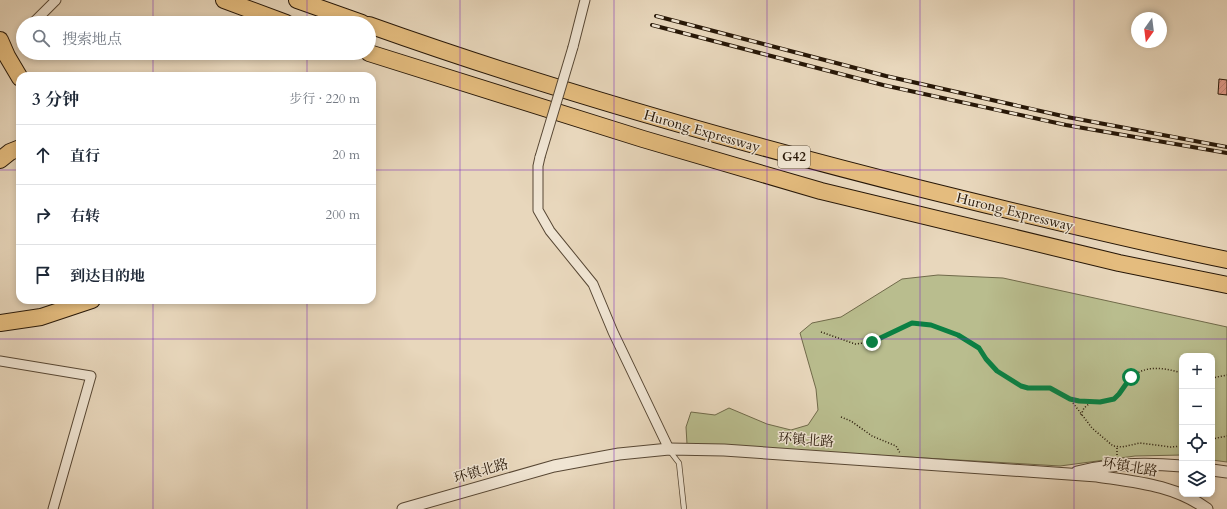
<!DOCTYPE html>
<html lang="zh">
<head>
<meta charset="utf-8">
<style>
	:root { --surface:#fff; --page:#f6f6f7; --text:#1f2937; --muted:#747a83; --line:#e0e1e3 }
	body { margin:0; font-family:Cardo,"Noto Serif SC",serif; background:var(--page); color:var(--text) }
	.controls { position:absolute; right:12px; bottom:12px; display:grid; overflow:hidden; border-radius:8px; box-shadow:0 2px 6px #0003 }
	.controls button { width:36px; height:36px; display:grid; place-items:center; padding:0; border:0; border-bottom:1px solid var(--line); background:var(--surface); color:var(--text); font:20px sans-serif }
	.compass { position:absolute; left:1131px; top:12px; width:36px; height:36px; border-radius:50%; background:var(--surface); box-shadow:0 2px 6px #0003; rotate:194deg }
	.stop { position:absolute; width:12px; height:12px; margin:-9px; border:3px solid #0b8043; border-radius:50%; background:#fff }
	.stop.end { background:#0b8043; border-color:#fff; box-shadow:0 1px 4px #0008 }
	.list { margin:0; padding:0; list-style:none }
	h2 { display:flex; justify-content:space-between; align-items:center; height:52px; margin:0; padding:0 16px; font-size:17px }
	h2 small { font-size:13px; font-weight:400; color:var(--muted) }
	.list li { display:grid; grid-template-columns:26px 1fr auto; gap:12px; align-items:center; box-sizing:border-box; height:60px; padding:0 16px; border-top:1px solid var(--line) }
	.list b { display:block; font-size:15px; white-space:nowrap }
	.list em { font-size:13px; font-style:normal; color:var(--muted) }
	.icon { flex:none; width:22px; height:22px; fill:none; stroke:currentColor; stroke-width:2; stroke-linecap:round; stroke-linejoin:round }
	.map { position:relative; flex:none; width:1227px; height:509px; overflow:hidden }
	.search { position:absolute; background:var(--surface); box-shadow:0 2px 6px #0003; left:16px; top:16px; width:360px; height:44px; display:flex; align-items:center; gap:10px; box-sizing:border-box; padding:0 14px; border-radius:22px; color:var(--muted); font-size:15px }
	.panel { position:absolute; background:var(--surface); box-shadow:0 2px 6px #0003; left:16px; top:72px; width:360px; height:232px; border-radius:12px }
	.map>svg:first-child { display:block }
	.park { fill:#b9bd8e; stroke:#706a4a }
	.building { fill:url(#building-hatch); stroke:#271707 }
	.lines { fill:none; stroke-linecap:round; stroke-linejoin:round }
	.service-casing { stroke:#574734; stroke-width:6 }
	.minor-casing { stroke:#574734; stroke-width:11 }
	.tertiary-casing { stroke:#574734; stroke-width:13 }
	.motorway-casing { stroke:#271707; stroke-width:18 }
	.path { stroke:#271707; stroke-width:1.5; stroke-dasharray:1 2; stroke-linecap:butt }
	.service { stroke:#f0e5d3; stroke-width:4.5 }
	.minor { stroke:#f0e5d3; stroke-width:9 }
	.tertiary { stroke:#f0e5d3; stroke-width:11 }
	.motorway { stroke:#e4bc7e; stroke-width:16 }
	.rail-casing { stroke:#271707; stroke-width:4 }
	.rail { stroke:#f0e5d3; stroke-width:2.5; stroke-dasharray:8; stroke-linecap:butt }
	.minor-bridge-casing { stroke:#574734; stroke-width:11; stroke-linecap:butt }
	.minor-bridge { stroke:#f0e5d3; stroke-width:9 }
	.route { stroke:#0b8043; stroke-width:5 }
	.grid { fill:none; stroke:#7b2cbf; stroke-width:1; stroke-opacity:0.55 }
	.labels { text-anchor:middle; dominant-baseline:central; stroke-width:3; stroke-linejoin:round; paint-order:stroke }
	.shield { fill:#f0e5d3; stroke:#635544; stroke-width:1 }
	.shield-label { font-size:13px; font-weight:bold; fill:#271707 }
	.street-label { font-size:14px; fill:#271707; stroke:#f0e5d3 }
</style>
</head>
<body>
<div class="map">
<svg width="1227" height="509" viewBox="0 0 1227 509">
	<defs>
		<pattern id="building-hatch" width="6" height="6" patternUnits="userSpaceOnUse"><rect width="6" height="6" fill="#e59d8e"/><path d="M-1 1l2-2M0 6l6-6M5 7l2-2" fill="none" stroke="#c48679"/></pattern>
	</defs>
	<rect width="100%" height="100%" fill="#e8d7bc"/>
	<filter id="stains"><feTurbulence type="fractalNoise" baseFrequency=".005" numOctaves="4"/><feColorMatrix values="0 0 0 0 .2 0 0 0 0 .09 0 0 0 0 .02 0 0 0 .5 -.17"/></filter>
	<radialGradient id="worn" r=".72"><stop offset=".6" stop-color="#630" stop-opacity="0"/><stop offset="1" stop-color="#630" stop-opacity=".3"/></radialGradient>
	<path class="park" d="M938 275 1003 278 1227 327V462L1212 460V356H1182V455L1135 456 1060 466 687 444 686 427 691 412 715 415 729 408 767 424 791 430 808 425 818 410 816 389 800 333 812 323 841 317 902 279Z"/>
	<path class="building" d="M1219 79 1227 80V95L1218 94Z"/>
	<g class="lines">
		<defs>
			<path id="service" d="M669 450 679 463 684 509"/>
			<g id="minor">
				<path d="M33 23 56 0"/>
				<path d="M573 47 585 0"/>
				<path d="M540 157 538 166V210L550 231 593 284 613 332 669 449"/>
				<path d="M0 361 91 376 53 509"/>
			</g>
			<g id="tertiary">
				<path d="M1212 470 1227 472"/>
				<path d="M1077 472C1111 463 1147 463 1182 466"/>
				<path d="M403 509 554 466 619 454 669 449 724 450 1097 476C1136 482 1175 485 1207 509"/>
			</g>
			<g id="motorway">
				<path d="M224 0 286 23"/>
				<path d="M297 0 362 23"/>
				<path d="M369 25C551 90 735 142 922 189 1023 214 1125 239 1227 260"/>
				<path d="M0 40 7 56 20 78"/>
				<path d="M369 53 643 139 821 191 1119 263 1227 285"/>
				<path d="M0 160 10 152 20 148"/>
				<path d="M0 323 41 317 92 300"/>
			</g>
		</defs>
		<use href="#service" class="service-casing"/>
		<use href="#minor" class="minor-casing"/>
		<use href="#tertiary" class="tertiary-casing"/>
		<use href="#motorway" class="motorway-casing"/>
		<g class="path">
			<path d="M821 332 855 344 872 342 912 323 931 325 945 329 979 348 986 359 997 371 1021 386 1028 389 1049 388 1063 395 1070 399 1092 428 1113 446 1122 447 1140 443 1171 447 1182 446"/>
			<path d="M1212 378 1227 375"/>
			<path d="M1070 399C1084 402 1099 405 1113 399 1119 396 1122 389 1126 383 1141 364 1161 367 1182 373"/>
			<path d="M1081 415 1084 408 1090 403"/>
			<path d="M841 417 851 421 872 436 896 446 900 453"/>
			<path d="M1212 439 1227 436"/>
			<path d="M1117 448V456"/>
		</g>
		<use href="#service" class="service"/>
		<use href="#minor" class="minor"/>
		<use href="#tertiary" class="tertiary"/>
		<use href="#motorway" class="motorway"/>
		<defs>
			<g id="rail">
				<path d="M656 16 886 76 1067 117 1227 147"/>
				<path d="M652 25 883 85 1066 125 1227 153"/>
			</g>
		</defs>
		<use href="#rail" class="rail-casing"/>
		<use href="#rail" class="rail"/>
		<defs>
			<path id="minor-bridge" d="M540 157 573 47"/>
		</defs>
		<use href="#minor-bridge" class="minor-bridge-casing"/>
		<use href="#minor-bridge" class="minor-bridge"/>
	</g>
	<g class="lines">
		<path class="route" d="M872 342 912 323 931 325 958 335 979 348 986 359 997 371 1021 386 1028 388H1050L1070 399 1079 401 1100 402 1114 399 1119 394 1131 377"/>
	</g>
	<path class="grid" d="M153 0V23M307 0V23M460 0V509M614 0V509M767 0V509M920 0V509M1074 0V509M153 53V76M307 53V76M0 170H20M372 170H1227M153 300V509M307 300V509M0 339H1227"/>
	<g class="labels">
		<rect class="shield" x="778" y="146" width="32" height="22" rx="3"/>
		<g class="shield-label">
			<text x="794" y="157">G42</text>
		</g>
		<g class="street-label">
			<text transform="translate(702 131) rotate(16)">Hurong Expressway</text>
			<text transform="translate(1015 212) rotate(14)">Hurong Expressway</text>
			<text transform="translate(806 440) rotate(4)">环镇北路</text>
			<text transform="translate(1130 467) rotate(9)">环镇北路</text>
			<text transform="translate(481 471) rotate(-16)">环镇北路</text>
		</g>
	</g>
	<rect width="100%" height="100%" filter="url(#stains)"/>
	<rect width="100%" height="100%" fill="url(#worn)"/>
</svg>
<div class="controls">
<button>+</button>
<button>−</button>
<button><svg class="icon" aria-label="locate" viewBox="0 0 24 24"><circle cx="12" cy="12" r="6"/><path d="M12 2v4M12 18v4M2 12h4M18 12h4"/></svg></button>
<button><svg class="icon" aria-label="layers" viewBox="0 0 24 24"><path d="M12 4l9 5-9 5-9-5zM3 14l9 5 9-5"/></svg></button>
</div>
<svg class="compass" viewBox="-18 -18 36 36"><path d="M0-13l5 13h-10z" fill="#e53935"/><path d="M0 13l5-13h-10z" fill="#747a83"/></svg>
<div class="stop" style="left:1131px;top:377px"></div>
<div class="stop end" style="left:872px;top:342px"></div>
<div class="search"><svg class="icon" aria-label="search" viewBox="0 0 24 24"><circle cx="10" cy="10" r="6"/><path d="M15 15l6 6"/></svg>搜索地点</div>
<section class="panel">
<h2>3 分钟<small>步行 · 220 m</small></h2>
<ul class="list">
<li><svg class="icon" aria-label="ahead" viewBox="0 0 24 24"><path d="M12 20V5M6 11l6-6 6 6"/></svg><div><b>直行</b></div><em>20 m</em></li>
<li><svg class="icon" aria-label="right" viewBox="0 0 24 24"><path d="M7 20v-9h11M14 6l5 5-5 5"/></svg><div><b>右转</b></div><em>200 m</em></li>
<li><svg class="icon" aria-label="arrive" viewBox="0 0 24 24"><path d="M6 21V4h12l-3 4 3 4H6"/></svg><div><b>到达目的地</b></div></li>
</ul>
</section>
</div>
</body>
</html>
